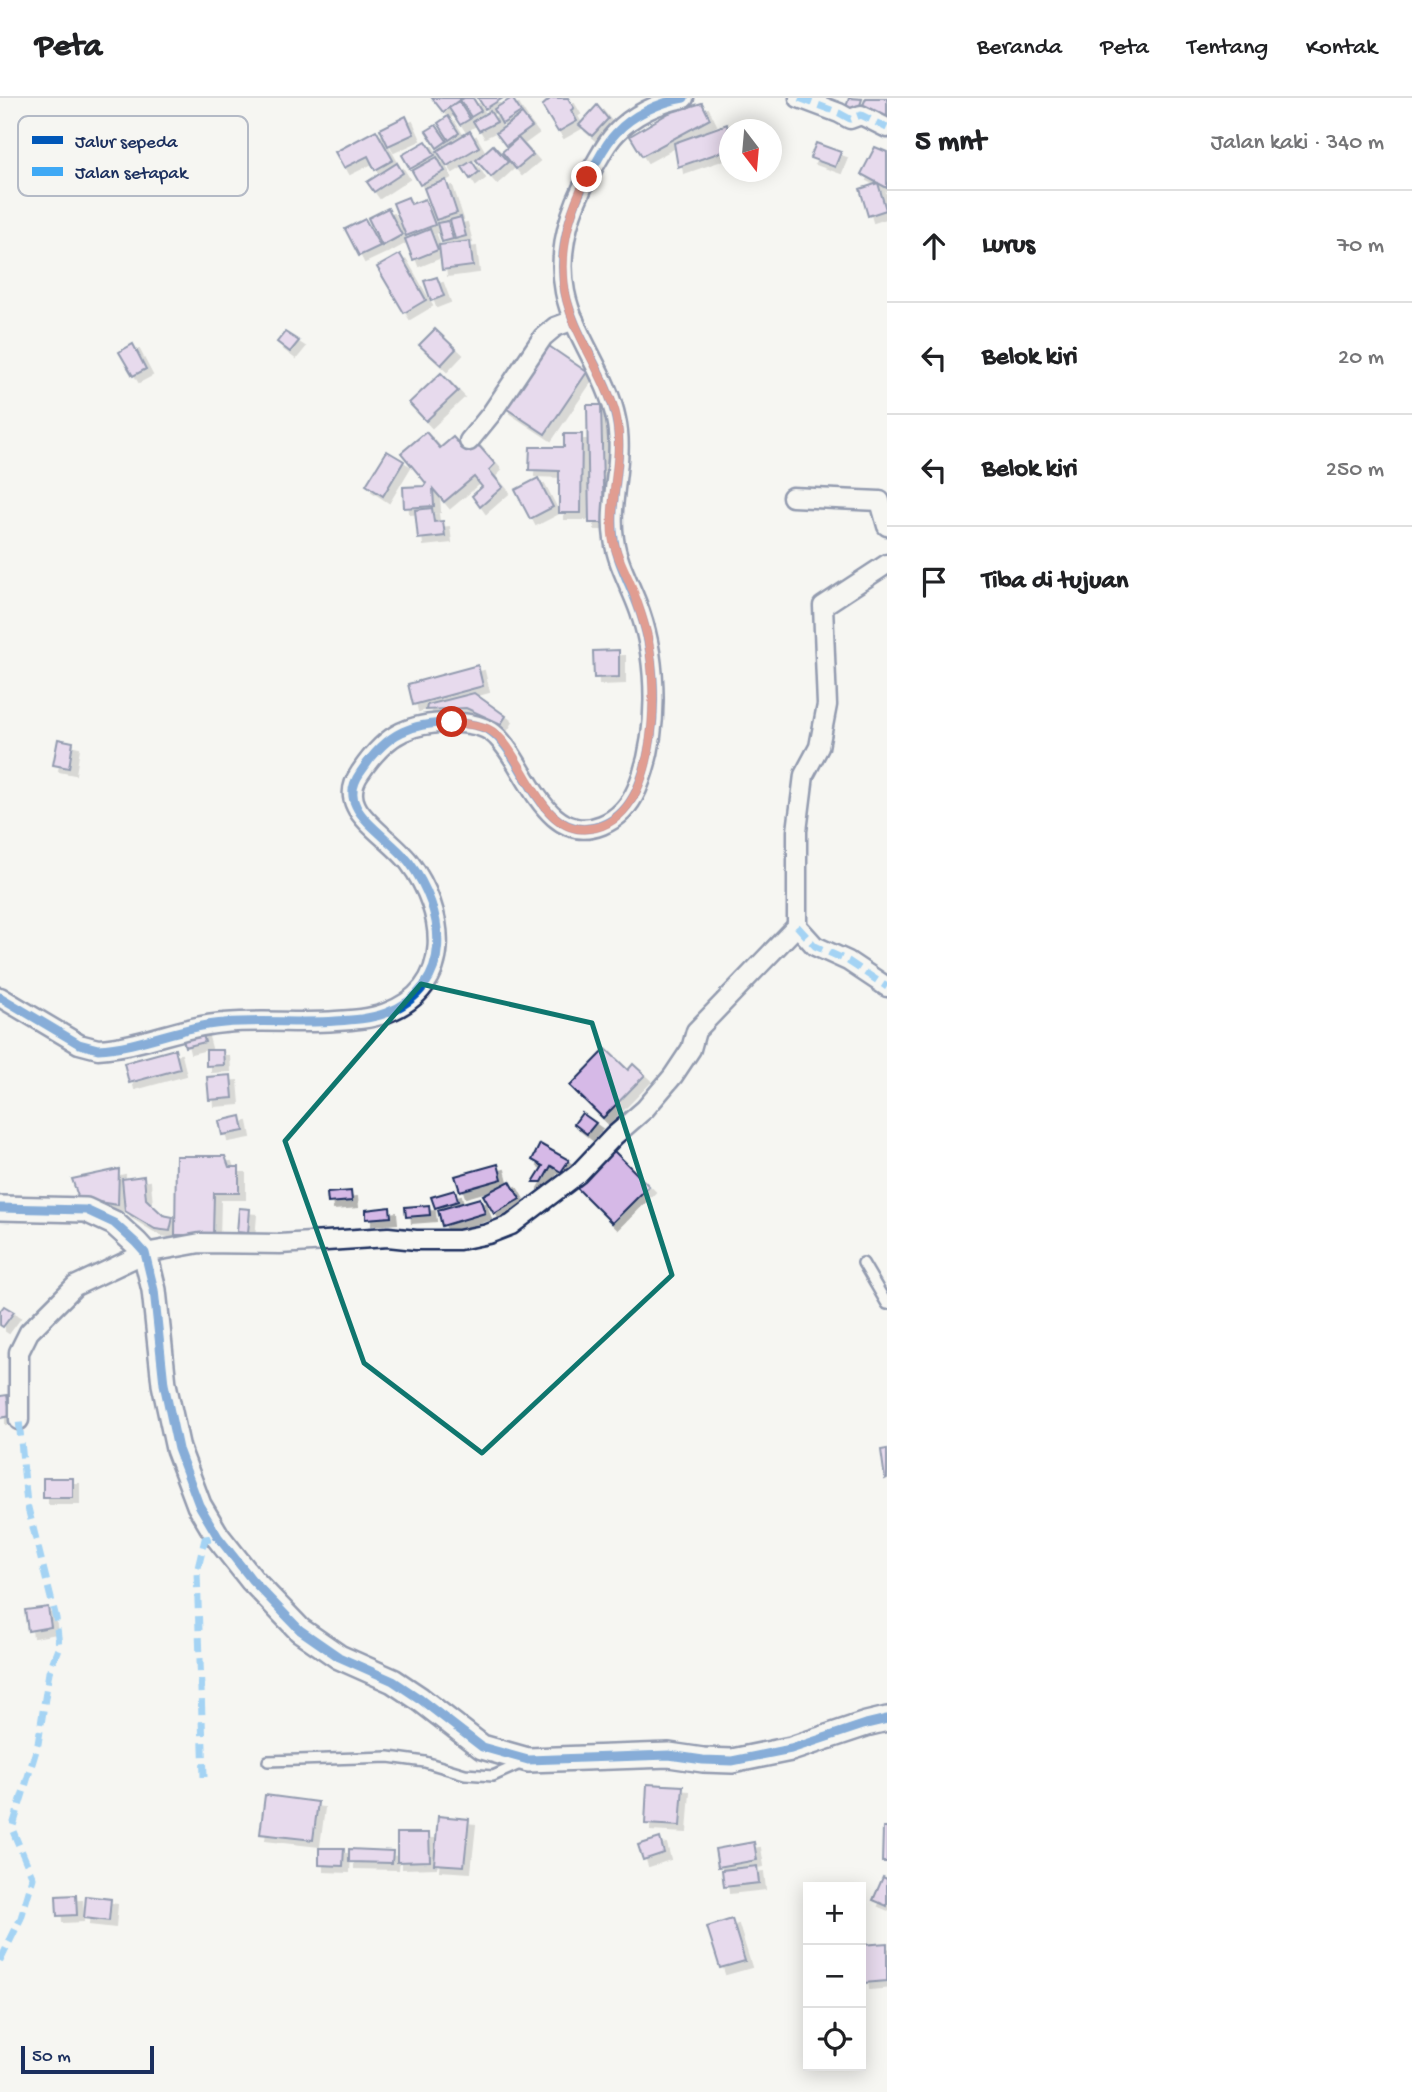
<!DOCTYPE html>
<html lang="id">
<head>
<meta charset="utf-8">
<style>
	:root { --surface:#fff; --page:#f2f2f2; --text:#202124; --muted:#757577; --line:#e0e0e0 }
	body { margin:0; font-family:"Gochi Hand",sans-serif; background:var(--page); color:var(--text) }
	.controls { position:absolute; right:21px; bottom:21px; display:grid; overflow:hidden; border-radius:0px; box-shadow:0 4px 18px #0003 }
	.controls button { width:63px; height:63px; display:grid; place-items:center; padding:0; border:0; border-bottom:2px solid var(--line); background:var(--surface); color:var(--text); font:35px sans-serif }
	.compass { position:absolute; left:719px; top:21px; width:63px; height:63px; border-radius:50%; background:var(--surface); box-shadow:0 4px 18px #0003; rotate:164deg }
	.scale { position:absolute; left:21px; bottom:18px; width:133px; box-sizing:border-box; padding-left:7px; border:4px solid #1b2f5e; border-top:0; font-size:19px; line-height:24px; white-space:nowrap; color:#1b2f5e; -webkit-text-stroke:5px #f6f6f2; paint-order:stroke }
	.stop { position:absolute; width:21px; height:21px; margin:-16px; border:5px solid #c8321e; border-radius:50%; background:#fff }
	.stop.end { background:#c8321e; border-color:#fff; box-shadow:0 2px 7px #0008 }
	.list { margin:0; padding:0; list-style:none }
	h2 { display:flex; justify-content:space-between; align-items:center; height:91px; margin:0; padding:0 28px; font-size:30px }
	h2 small { font-size:23px; font-weight:400; color:var(--muted) }
	.list li { display:grid; grid-template-columns:46px 1fr auto; gap:21px; align-items:center; box-sizing:border-box; height:112px; padding:0 28px; border-top:2px solid var(--line) }
	.list b { display:block; font-size:26px; white-space:nowrap }
	.list em { font-size:23px; font-style:normal; color:var(--muted) }
	.icon { flex:none; width:38px; height:38px; fill:none; stroke:currentColor; stroke-width:2; stroke-linecap:round; stroke-linejoin:round }
	.map { position:relative; flex:none; width:887px; height:1994px; overflow:hidden }
	header { display:flex; align-items:center; gap:42px; box-sizing:border-box; height:98px; padding:0 35px; background:var(--surface); border-bottom:2px solid var(--line) }
	header strong { font-size:33px }
	nav { display:flex; gap:38px; margin-inline-start:auto; font-size:24px }
	main { display:flex }
	aside { flex:1; background:var(--surface) }
	.map>svg:first-child { display:block }
	.building { fill:#d6b9e7; stroke:#1b2f5e; stroke-width:2; filter:url(#shadow) }
	.lines { fill:none; stroke-linecap:round; stroke-linejoin:round }
	.service-casing { stroke:#1b2f5e; stroke-width:14 }
	.minor-casing { stroke:#1b2f5e; stroke-width:23 }
	.tertiary-casing { stroke:#1b2f5e; stroke-width:28 }
	.service { stroke:#f6f6f2; stroke-width:9 }
	.minor { stroke:#f6f6f2; stroke-width:18 }
	.tertiary { stroke:#f6f6f2; stroke-width:23 }
	.quiet { stroke:#3fa9f5; stroke-width:7; stroke-dasharray:14 7; stroke-linecap:butt }
	.cycleway-casing { stroke:#f6f6f2; stroke-width:13 }
	.cycleway { stroke:#0057b8; stroke-width:9 }
	.route { stroke:#c8321e; stroke-width:9 }
	.marked { fill:none; stroke:#0f766e; stroke-width:5; stroke-linejoin:round }
	.key { fill:#f6f6f2; stroke:#b4bac6; stroke-width:2 }
	.key-label { font-size:19px; fill:#1b2f5e }
</style>
</head>
<body>
<header>
<strong>Peta</strong>
<nav><a>Beranda</a><a>Peta</a><a>Tentang</a><a>Kontak</a></nav>
</header>
<main>
<div class="map">
<svg width="887" height="1994" viewBox="0 0 887 1994">
	<defs>
		<filter id="shadow"><feDropShadow dx="6" dy="6" stdDeviation="0" flood-color="#0004"/></filter>
	</defs>
	<rect width="100%" height="100%" fill="#f6f6f2"/>
	<filter id="ink" filterUnits="userSpaceOnUse"><feTurbulence type="fractalNoise" baseFrequency=".0143" numOctaves="2"/><feDisplacementMap in="SourceGraphic" scale="14" xChannelSelector="R" yChannelSelector="G"/><feConvolveMatrix kernelMatrix="1 2 1 2 8 2 1 2 1" color-interpolation-filters="sRGB"/></filter>
	<g filter="url(#ink)">
		<g class="building">
			<path d="M432 0H462L443 14Z"/>
			<path d="M464 0H473L481 13 471 19 460 2Z"/>
			<path d="M478 0H503L485 11Z"/>
			<path d="M512 0 521 14 502 26 494 11Z"/>
			<path d="M551 0H568L574 10 571 12 577 23 558 34 542 8Z"/>
			<path d="M849 0 862 1 857 17 845 12Z"/>
			<path d="M866 0H887V28L859 16Z"/>
			<path d="M459 4 470 21 460 27 449 10Z"/>
			<path d="M702 5 710 21 642 58 630 38 669 15Z"/>
			<path d="M597 7 608 21 592 38 579 27Z"/>
			<path d="M490 13 497 24 479 33 473 23Z"/>
			<path d="M522 16 532 29 506 48 496 35Z"/>
			<path d="M406 18 414 36 388 48 380 31Z"/>
			<path d="M448 18 459 35 449 42 438 25Z"/>
			<path d="M727 26 730 51 678 69 674 45Z"/>
			<path d="M436 27 447 43 437 50 426 33Z"/>
			<path d="M376 32 393 62 375 72 368 58 344 70 335 54Z"/>
			<path d="M470 33 479 49 447 68 437 53Z"/>
			<path d="M518 40 533 57 516 71 502 54Z"/>
			<path d="M426 43 435 57 410 71 402 57Z"/>
			<path d="M816 45 841 54 835 69 810 60Z"/>
			<path d="M493 47 508 64 491 79 476 62Z"/>
			<path d="M875 49 887 54V90L861 76Z"/>
			<path d="M437 59 445 73 420 87 412 73Z"/>
			<path d="M472 63 479 74 470 81 462 69Z"/>
			<path d="M397 65 403 75 374 94 367 84Z"/>
			<path d="M446 82 457 115 436 122 424 90Z"/>
			<path d="M878 85 886 112 868 118 860 91Z"/>
			<path d="M408 99 411 106 425 101 435 127 406 138 393 105Z"/>
			<path d="M388 110 402 137 382 148 368 120Z"/>
			<path d="M461 119 466 138 455 141 450 122Z"/>
			<path d="M365 121 380 148 359 158 345 131Z"/>
			<path d="M448 123 453 141 442 144 437 125Z"/>
			<path d="M430 131 438 152 413 162 405 141Z"/>
			<path d="M470 143 473 168 442 172 439 147Z"/>
			<path d="M400 156 426 202 404 215 377 169Z"/>
			<path d="M437 179 444 198 431 203 424 183Z"/>
			<path d="M435 231 456 251 441 267 419 247Z"/>
			<path d="M285 234 299 243 290 254 277 244Z"/>
			<path d="M133 246 146 271 133 278 119 254Z"/>
			<path d="M546 246 587 274 545 336 504 309Z"/>
			<path d="M441 275 458 293 426 323 409 305Z"/>
			<path d="M587 307H601L604 425H589Z"/>
			<path d="M426 334 440 350 453 339 464 351 474 342 495 366 489 372 503 389 480 409 472 398 482 389 474 379 444 404 433 391 434 408 404 410 403 389 424 388 426 385 401 355Z"/>
			<path d="M564 336H582L581 415H559V373L529 372 530 349H564Z"/>
			<path d="M387 353 404 363 383 398 366 387Z"/>
			<path d="M538 380 553 409 530 421 515 392Z"/>
			<path d="M432 410 434 424 443 423 445 438 418 441 415 412Z"/>
			<path d="M619 552V579L594 580 593 553Z"/>
			<path d="M478 567 483 588 413 607 408 586Z"/>
			<path d="M474 595 506 618 501 626 466 610 426 612 427 607Z"/>
			<path d="M58 641 73 644 69 670 53 667Z"/>
			<path d="M202 933 205 944 185 949 182 937Z"/>
			<path d="M175 951 180 971 129 985 124 965Z"/>
			<path d="M606 951 628 972 633 966 645 977 603 1020 570 988Z"/>
			<path d="M206 952H223L224 967 206 968Z"/>
			<path d="M231 977 233 1000 209 1002 207 979Z"/>
			<path d="M582 1015 596 1025 587 1036 574 1026Z"/>
			<path d="M241 1018 244 1033 222 1037 219 1023Z"/>
			<path d="M540 1046 569 1062 561 1074 551 1068 542 1084H533L543 1068 532 1062Z"/>
			<path d="M614 1053 649 1088 612 1125 577 1090Z"/>
			<path d="M176 1058H225L229 1069H239V1095H214L213 1137H175Z"/>
			<path d="M498 1066 502 1081 460 1093 455 1078Z"/>
			<path d="M119 1071 118 1107 79 1101 72 1081Z"/>
			<path d="M144 1078 146 1101 163 1117 173 1119 170 1133 155 1131 125 1113 122 1081Z"/>
			<path d="M510 1083 520 1101 494 1116 483 1097Z"/>
			<path d="M455 1092 458 1103 435 1110 431 1099Z"/>
			<path d="M351 1093 352 1103 328 1105 327 1095Z"/>
			<path d="M480 1100 485 1115 442 1128 438 1112Z"/>
			<path d="M429 1107 430 1117 406 1119 405 1109Z"/>
			<path d="M390 1109 391 1119 366 1121V1112Z"/>
			<path d="M239 1110 250 1111 248 1135 237 1134Z"/>
			<path d="M4 1208 14 1214 3 1229 0 1227V1213Z"/>
			<path d="M7 1297 11 1318 0 1320V1298Z"/>
			<path d="M887 1351V1380L885 1381 881 1352Z"/>
			<rect x="43" y="1380" width="30" height="20"/>
			<path d="M48 1509 51 1529 28 1533 25 1512Z"/>
			<path d="M647 1686 683 1688 680 1728 645 1726Z"/>
			<path d="M265 1697 318 1704 313 1742 260 1736Z"/>
			<path d="M438 1718 469 1721 464 1768 434 1766Z"/>
			<path d="M883 1730H887V1764H882Z"/>
			<path d="M397 1735H429L430 1763 397 1764Z"/>
			<path d="M660 1740 664 1755 643 1762 638 1747Z"/>
			<path d="M754 1744 757 1762 718 1769 715 1751Z"/>
			<path d="M319 1750H344L343 1768 319 1767Z"/>
			<path d="M349 1751 393 1753 392 1765 349 1764Z"/>
			<path d="M757 1768 759 1785 724 1789 722 1772Z"/>
			<path d="M883 1779 887 1781V1808L873 1802Z"/>
			<path d="M76 1797 77 1817 57 1818 56 1798Z"/>
			<path d="M86 1798 111 1801 109 1823 84 1820Z"/>
			<path d="M732 1821 745 1863 720 1870 707 1829Z"/>
			<path d="M887 1845V1883L864 1885 861 1847Z"/>
		</g>
		<g class="lines">
			<defs>
				<g id="service">
					<path d="M863 1165 887 1206"/>
					<path d="M268 1663 389 1659 425 1664 465 1676 493 1678 520 1666"/>
				</g>
				<g id="minor">
					<path d="M799 0 839 15 850 21 861 17 887 30"/>
					<path d="M469 343 491 316 543 239 555 229 574 222"/>
					<path d="M792 399 880 403 887 428"/>
					<path d="M887 466 823 508 827 607 819 649 804 677 797 733V828L815 848 848 863 887 889"/>
					<path d="M0 899 79 946 98 951C141 949 181 928 224 925 261 921 298 926 336 923 353 922 370 921 386 915 456 889 446 813 409 764 395 746 364 726 356 708 350 696 353 685 360 675 370 660 385 642 402 634 424 623 475 620 494 636 526 663 544 750 602 727 619 720 630 707 637 691 659 639 658 566 640 514 632 490 617 466 614 441 608 402 625 361 616 321 607 276 574 239 565 194 556 148 573 102 597 63 602 54 608 43 616 35 632 17 660 4 684 0"/>
					<path d="M19 1322V1254L29 1234 75 1188 145 1155 200 1145 280 1146 388 1139 416 1142H459L488 1136 511 1127 578 1076 614 1038 645 1011 673 978 691 951 696 933 797 828"/>
				</g>
				<path id="tertiary" d="M0 1110 86 1112 114 1125 136 1145 145 1155 154 1192 164 1286 178 1351 199 1407 218 1439 252 1482 300 1532 339 1559 393 1583 420 1601 482 1649 528 1662 669 1657 703 1662 732 1663 791 1651 866 1626 887 1621"/>
			</defs>
			<use href="#service" class="service-casing"/>
			<use href="#minor" class="minor-casing"/>
			<use href="#tertiary" class="tertiary-casing"/>
			<use href="#service" class="service"/>
			<use href="#minor" class="minor"/>
			<use href="#tertiary" class="tertiary"/>
			<g class="quiet">
				<path d="M799 0 839 15 850 21 861 17 887 30"/>
				<path d="M797 828 815 848 848 863 887 889"/>
				<path d="M204 1679 197 1474 205 1441 218 1439"/>
				<path d="M0 1863 21 1820 33 1780 12 1731 38 1646 49 1574 59 1548 56 1520 27 1406 19 1322"/>
			</g>
			<defs>
				<g id="cycleway">
					<path d="M0 899 79 946 98 951C141 949 181 928 224 925 261 921 298 926 336 923 353 922 370 921 386 915 456 889 446 813 409 764 395 746 364 726 356 708 350 696 353 685 360 675 370 660 385 642 402 634 424 623 475 620 494 636 526 663 544 750 602 727 619 720 630 707 637 691 659 639 658 566 640 514 632 490 617 466 614 441 608 402 625 361 616 321 607 276 574 239 565 194 556 148 573 102 597 63 602 54 608 43 616 35 632 17 660 4 684 0"/>
					<path d="M0 1110 86 1112 114 1125 136 1145 145 1155 154 1192 164 1286 178 1351 199 1407 218 1439 252 1482 300 1532 339 1559 393 1583 420 1601 482 1649 528 1662 669 1657 703 1662 732 1663 791 1651 866 1626 887 1621"/>
				</g>
			</defs>
			<use href="#cycleway" class="cycleway-casing"/>
			<use href="#cycleway" class="cycleway"/>
		</g>
	</g>
	<g class="lines" filter="url(#ink)">
		<path class="route" d="M452 624C463 626 478 626 488 631 521 646 536 732 584 731 660 729 658 592 648 541 644 524 638 506 632 490 626 474 616 458 613 441 608 399 626 356 615 314 603 272 568 229 564 186 560 149 570 112 587 79"/>
	</g>
	<path d="M0 0H887V1994H0ZM421 886 592 925 672 1177 482 1355 364 1265 285 1043Z" fill="#f6f6f2" fill-opacity=".55" fill-rule="evenodd"/>
	<path class="marked" d="M421 886 592 925 672 1177 482 1355 364 1265 285 1043Z"/>
	<rect x="18" y="18" width="230" height="80" rx="10" class="key"/>
	<rect x="32" y="38" width="31" height="8" fill="#0057b8"/>
	<rect x="32" y="69" width="31" height="9" fill="#3fa9f5"/>
	<g class="key-label">
		<text x="75" y="49">Jalur sepeda</text>
		<text x="75" y="80">Jalan setapak</text>
	</g>
</svg>
<div class="controls">
<button>+</button>
<button>−</button>
<button><svg class="icon" aria-label="locate" viewBox="0 0 24 24"><circle cx="12" cy="12" r="6"/><path d="M12 2v4M12 18v4M2 12h4M18 12h4"/></svg></button>
</div>
<svg class="compass" viewBox="-18 -18 36 36"><path d="M0-13l5 13h-10z" fill="#e53935"/><path d="M0 13l5-13h-10z" fill="#757577"/></svg>
<div class="scale">50 m</div>
<div class="stop" style="left:452px;top:624px"></div>
<div class="stop end" style="left:587px;top:79px"></div>
</div>
<aside>
<h2>5 mnt<small>Jalan kaki · 340 m</small></h2>
<ul class="list">
<li><svg class="icon" aria-label="ahead" viewBox="0 0 24 24"><path d="M12 20V5M6 11l6-6 6 6"/></svg><div><b>Lurus</b></div><em>70 m</em></li>
<li><svg class="icon" aria-label="left" viewBox="0 0 24 24"><path d="M17 20v-9H6M10 6l-5 5 5 5"/></svg><div><b>Belok kiri</b></div><em>20 m</em></li>
<li><svg class="icon" aria-label="left" viewBox="0 0 24 24"><path d="M17 20v-9H6M10 6l-5 5 5 5"/></svg><div><b>Belok kiri</b></div><em>250 m</em></li>
<li><svg class="icon" aria-label="arrive" viewBox="0 0 24 24"><path d="M6 21V4h12l-3 4 3 4H6"/></svg><div><b>Tiba di tujuan</b></div></li>
</ul>
</aside>
</main>
</body>
</html>
